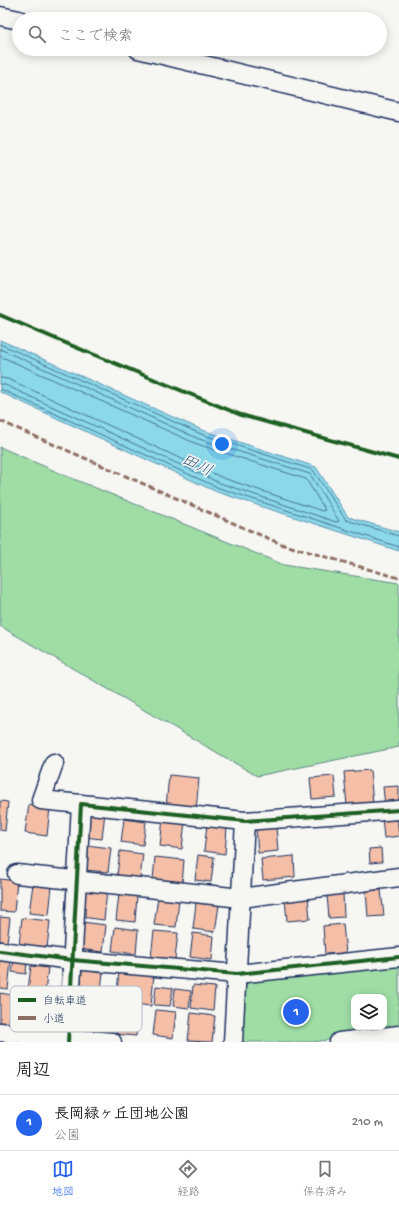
<!DOCTYPE html>
<html lang="ja">
<head>
<meta charset="utf-8">
<style>
	:root { --surface:#fff; --page:#f2f2f2; --text:#222; --muted:#767676; --line:#e0e0e0; --accent:#2563eb }
	body { margin:0; font-family:"Gochi Hand","Klee One",sans-serif; background:var(--page); color:var(--text) }
	.controls { position:absolute; right:12px; bottom:12px; display:grid; overflow:hidden; border-radius:8px; box-shadow:0 2px 10px #0003 }
	.controls button { width:36px; height:36px; display:grid; place-items:center; padding:0; border:0; border-bottom:1px solid var(--line); background:var(--surface); color:var(--text); font:20px sans-serif }
	.you { position:absolute; left:222px; top:444px; width:14px; height:14px; margin:-10px; border:3px solid #fff; border-radius:50%; background:#1a73e8; box-shadow:0 0 0 6px #1a73e833 }
	.badge { display:grid; place-items:center; width:26px; height:26px; border-radius:50%; background:var(--accent); color:#fff; font-size:13px; font-weight:700 }
	.pin { position:absolute; translate:-50% -50%; border:2px solid #fff; box-shadow:0 1px 4px #0006 }
	.list { margin:0; padding:0; list-style:none }
	h2 { display:flex; justify-content:space-between; align-items:center; height:52px; margin:0; padding:0 16px; font-size:17px }
	h2 small { font-size:13px; font-weight:400; color:var(--muted) }
	.list li { display:grid; grid-template-columns:26px 1fr auto; gap:12px; align-items:center; box-sizing:border-box; height:56px; padding:0 16px; border-top:1px solid var(--line) }
	.list b { display:block; font-size:15px; white-space:nowrap }
	.list p { margin:0; font-size:13px; white-space:nowrap; color:var(--muted) }
	.list em { font-size:13px; font-style:normal; color:var(--muted) }
	.icon { flex:none; width:22px; height:22px; fill:none; stroke:currentColor; stroke-width:2; stroke-linecap:round; stroke-linejoin:round }
	.map { position:relative; flex:none; width:399px; height:1042px; overflow:hidden }
	.search { position:absolute; background:var(--surface); box-shadow:0 2px 10px #0003; left:12px; right:12px; top:12px; height:44px; display:flex; align-items:center; gap:10px; box-sizing:border-box; padding:0 14px; border-radius:22px; color:var(--muted); font-size:15px }
	.sheet { height:108px; background:var(--surface) }
	nav { display:flex; justify-content:space-around; align-items:center; box-sizing:border-box; height:56px; border-top:1px solid var(--line); background:var(--surface); font-size:11px; color:var(--muted) }
	nav a { display:grid; justify-items:center; gap:2px }
	nav .on { color:var(--accent) }
	.map>svg:first-child { display:block }
	.green { fill:#9fdda5; stroke:#5d8682; fill-rule:evenodd }
	.water { fill:#8ad8e8; stroke:#5e94b1 }
	.lines { fill:none; stroke-linecap:round; stroke-linejoin:round }
	.shore { stroke:#477395; stroke-width:1 }
	.building { fill:#f4bfa6; stroke:#1b2f5e }
	.street-casing { stroke:#1b2f5e; stroke-width:21 }
	.street { stroke:#f6f6f2; stroke-width:18 }
	.quiet { stroke:#8d6e63; stroke-width:3; stroke-dasharray:6 3; stroke-linecap:butt }
	.cycleway-casing { stroke:#f6f6f2; stroke-width:6 }
	.cycleway { stroke:#1b5e20; stroke-width:4 }
	.labels { text-anchor:middle; dominant-baseline:central; stroke-width:3; stroke-linejoin:round; paint-order:stroke }
	.water-label { font-size:16px; font-style:italic; fill:#375980; stroke:#f6f6f2 }
	.key { fill:#f6f6f2; stroke:#b4bac6; stroke-width:1 }
	.key-label { font-size:11px; fill:#1b2f5e }
</style>
</head>
<body>
<div class="map">
<svg width="399" height="1042" viewBox="0 0 399 1042">
	<rect width="100%" height="100%" fill="#f6f6f2"/>
	<filter id="ink" filterUnits="userSpaceOnUse"><feTurbulence type="fractalNoise" baseFrequency=".025" numOctaves="2"/><feDisplacementMap in="SourceGraphic" scale="8" xChannelSelector="R" yChannelSelector="G"/><feConvolveMatrix kernelMatrix="1 2 1 2 8 2 1 2 1" color-interpolation-filters="sRGB"/></filter>
	<g filter="url(#ink)">
		<g class="green">
			<path d="M0 447 64 475 284 565 399 583V747L257 776 0 626Z"/>
			<path d="M399 960V1031L312 1042H236L239 977ZM354 997H384V1027H354Z"/>
		</g>
		<path class="water" d="M0 340 202 430 316 467 348 517 399 532V551L217 492 0 392Z"/>
		<g class="lines">
			<g class="shore">
				<path d="M0 344 201 434 313 470 346 520 399 536"/>
				<path d="M0 349 199 439 310 474 339 521 336 522 220 483 5 385 0 384"/>
				<path d="M0 356 197 444 306 479 325 510 322 511 223 478 8 379 0 378"/>
				<path d="M0 389 219 488 399 547"/>
			</g>
		</g>
		<g class="building">
			<path d="M370 770 373 804 347 806 344 772Z"/>
			<path d="M169 775 199 778 196 810 166 807Z"/>
			<path d="M334 776 336 797 312 799 310 778Z"/>
			<path d="M399 786V805L385 806 383 787Z"/>
			<path d="M0 801 8 802 5 831 0 830Z"/>
			<path d="M29 804 50 807 47 836 25 833Z"/>
			<path d="M87 810 105 812 102 839 84 837Z"/>
			<path d="M397 817 399 836 384 838 382 818Z"/>
			<path d="M163 818 185 820 182 849 160 846Z"/>
			<path d="M124 819 146 822 143 845 121 842Z"/>
			<path d="M207 824 227 827 225 854 204 851Z"/>
			<path d="M276 826 278 851 258 853 256 828Z"/>
			<path d="M86 845 111 848 108 872 83 870Z"/>
			<path d="M381 848 382 862 370 863 369 849Z"/>
			<path d="M120 851 143 854 140 878 117 875Z"/>
			<path d="M198 855 214 857 211 882 195 880Z"/>
			<path d="M294 856 295 877 263 880 261 859Z"/>
			<path d="M155 857 184 860 182 884 153 880Z"/>
			<path d="M0 879 17 881 14 912 0 911Z"/>
			<path d="M33 884 52 886 49 915 29 913Z"/>
			<path d="M84 889 107 891 104 920 81 917Z"/>
			<path d="M381 890 384 916 368 917 366 891Z"/>
			<path d="M343 893 344 917 329 918 327 895Z"/>
			<path d="M119 894 137 896 135 922 116 920Z"/>
			<path d="M158 897 179 900 176 927 154 925Z"/>
			<path d="M308 897 310 919 287 921 285 899Z"/>
			<path d="M196 903 219 905 215 932 193 929Z"/>
			<path d="M0 917 10 918 7 942 0 941Z"/>
			<path d="M22 918 50 921 47 948 19 945Z"/>
			<path d="M82 922 106 925 103 952 79 949Z"/>
			<path d="M343 924 346 953 325 954 323 926Z"/>
			<path d="M115 927 138 930 136 954 112 951Z"/>
			<path d="M154 931 178 933 175 959 151 957Z"/>
			<path d="M193 933 214 936 212 960 190 957Z"/>
			<path d="M14 959 27 960 26 974 12 972Z"/>
			<path d="M0 960 11 961 8 989 0 988Z"/>
			<path d="M31 966 48 968 45 992 28 990Z"/>
			<path d="M82 970 103 973 100 997 80 995Z"/>
			<path d="M119 971 154 975 151 1006 116 1002Z"/>
			<path d="M193 985 215 987 213 1011 191 1008Z"/>
			<path d="M156 986 173 988 170 1006 154 1005Z"/>
			<path d="M175 989 191 991 189 1008 173 1006Z"/>
			<path d="M0 993 12 995 9 1023 0 1022Z"/>
			<path d="M118 1006 139 1008 136 1036 115 1034Z"/>
			<path d="M156 1010 176 1012 173 1038 153 1035Z"/>
			<path d="M191 1013 215 1016 212 1042 188 1041Z"/>
			<path d="M100 1020 114 1021 112 1036 99 1035Z"/>
		</g>
		<g class="lines">
			<defs>
				<g id="street">
					<path d="M0 16 19 20"/>
					<path d="M138 49 399 112"/>
					<path d="M54 763 41 800 81 804"/>
					<path d="M17 874 241 898 399 877"/>
					<path d="M0 951 72 960 237 974 399 957"/>
					<path d="M0 1032 112 1042"/>
					<path d="M68 1042 81 804 245 821 399 810"/>
					<path d="M233 1042 245 821"/>
					<path d="M339 1042 399 1035"/>
				</g>
			</defs>
			<use href="#street" class="street-casing"/>
			<use href="#street" class="street"/>
			<path class="quiet" d="M0 421 281 544 399 578"/>
			<defs>
				<g id="cycleway">
					<path d="M0 315 68 344 241 415 399 459"/>
					<path d="M0 951 72 960 237 974 399 957"/>
					<path d="M68 1042 81 804 245 821 399 810"/>
				</g>
			</defs>
			<use href="#cycleway" class="cycleway-casing"/>
			<use href="#cycleway" class="cycleway"/>
		</g>
	</g>
	<g class="labels">
		<g class="water-label">
			<text transform="translate(196 467) rotate(26)">田川</text>
		</g>
	</g>
	<rect x="10" y="986" width="132" height="46" rx="6" class="key"/>
	<rect x="18" y="998" width="18" height="4" fill="#1b5e20"/>
	<rect x="18" y="1016" width="18" height="4" fill="#8d6e63"/>
	<g class="key-label">
		<text x="43" y="1004">自転車道</text>
		<text x="43" y="1022">小道</text>
	</g>
</svg>
<div class="controls">
<button><svg class="icon" aria-label="layers" viewBox="0 0 24 24"><path d="M12 4l9 5-9 5-9-5zM3 14l9 5 9-5"/></svg></button>
</div>
<div class="you"></div>
<div class="pin badge" style="left:296px;top:1012px">1</div>
<div class="search"><svg class="icon" aria-label="search" viewBox="0 0 24 24"><circle cx="10" cy="10" r="6"/><path d="M15 15l6 6"/></svg>ここで検索</div>
</div>
<section class="sheet">
<h2>周辺<small></small></h2>
<ul class="list">
<li><span class="badge">1</span><div><b>長岡緑ヶ丘団地公園</b><p>公園</p></div><em>210 m</em></li>
</ul>
</section>
<nav>
<a class="on"><svg class="icon" aria-label="map" viewBox="0 0 24 24"><path d="M3 6l6-2 6 2 6-2v14l-6 2-6-2-6 2zM9 4v14M15 6v14"/></svg>地図</a>
<a><svg class="icon" aria-label="directions" viewBox="0 0 24 24"><path d="M12 3l9 9-9 9-9-9zM9 14v-3h6M13 9l2 2-2 2"/></svg>経路</a>
<a><svg class="icon" aria-label="saved" viewBox="0 0 24 24"><path d="M7 4h10v16l-5-4-5 4z"/></svg>保存済み</a>
</nav>
</body>
</html>
